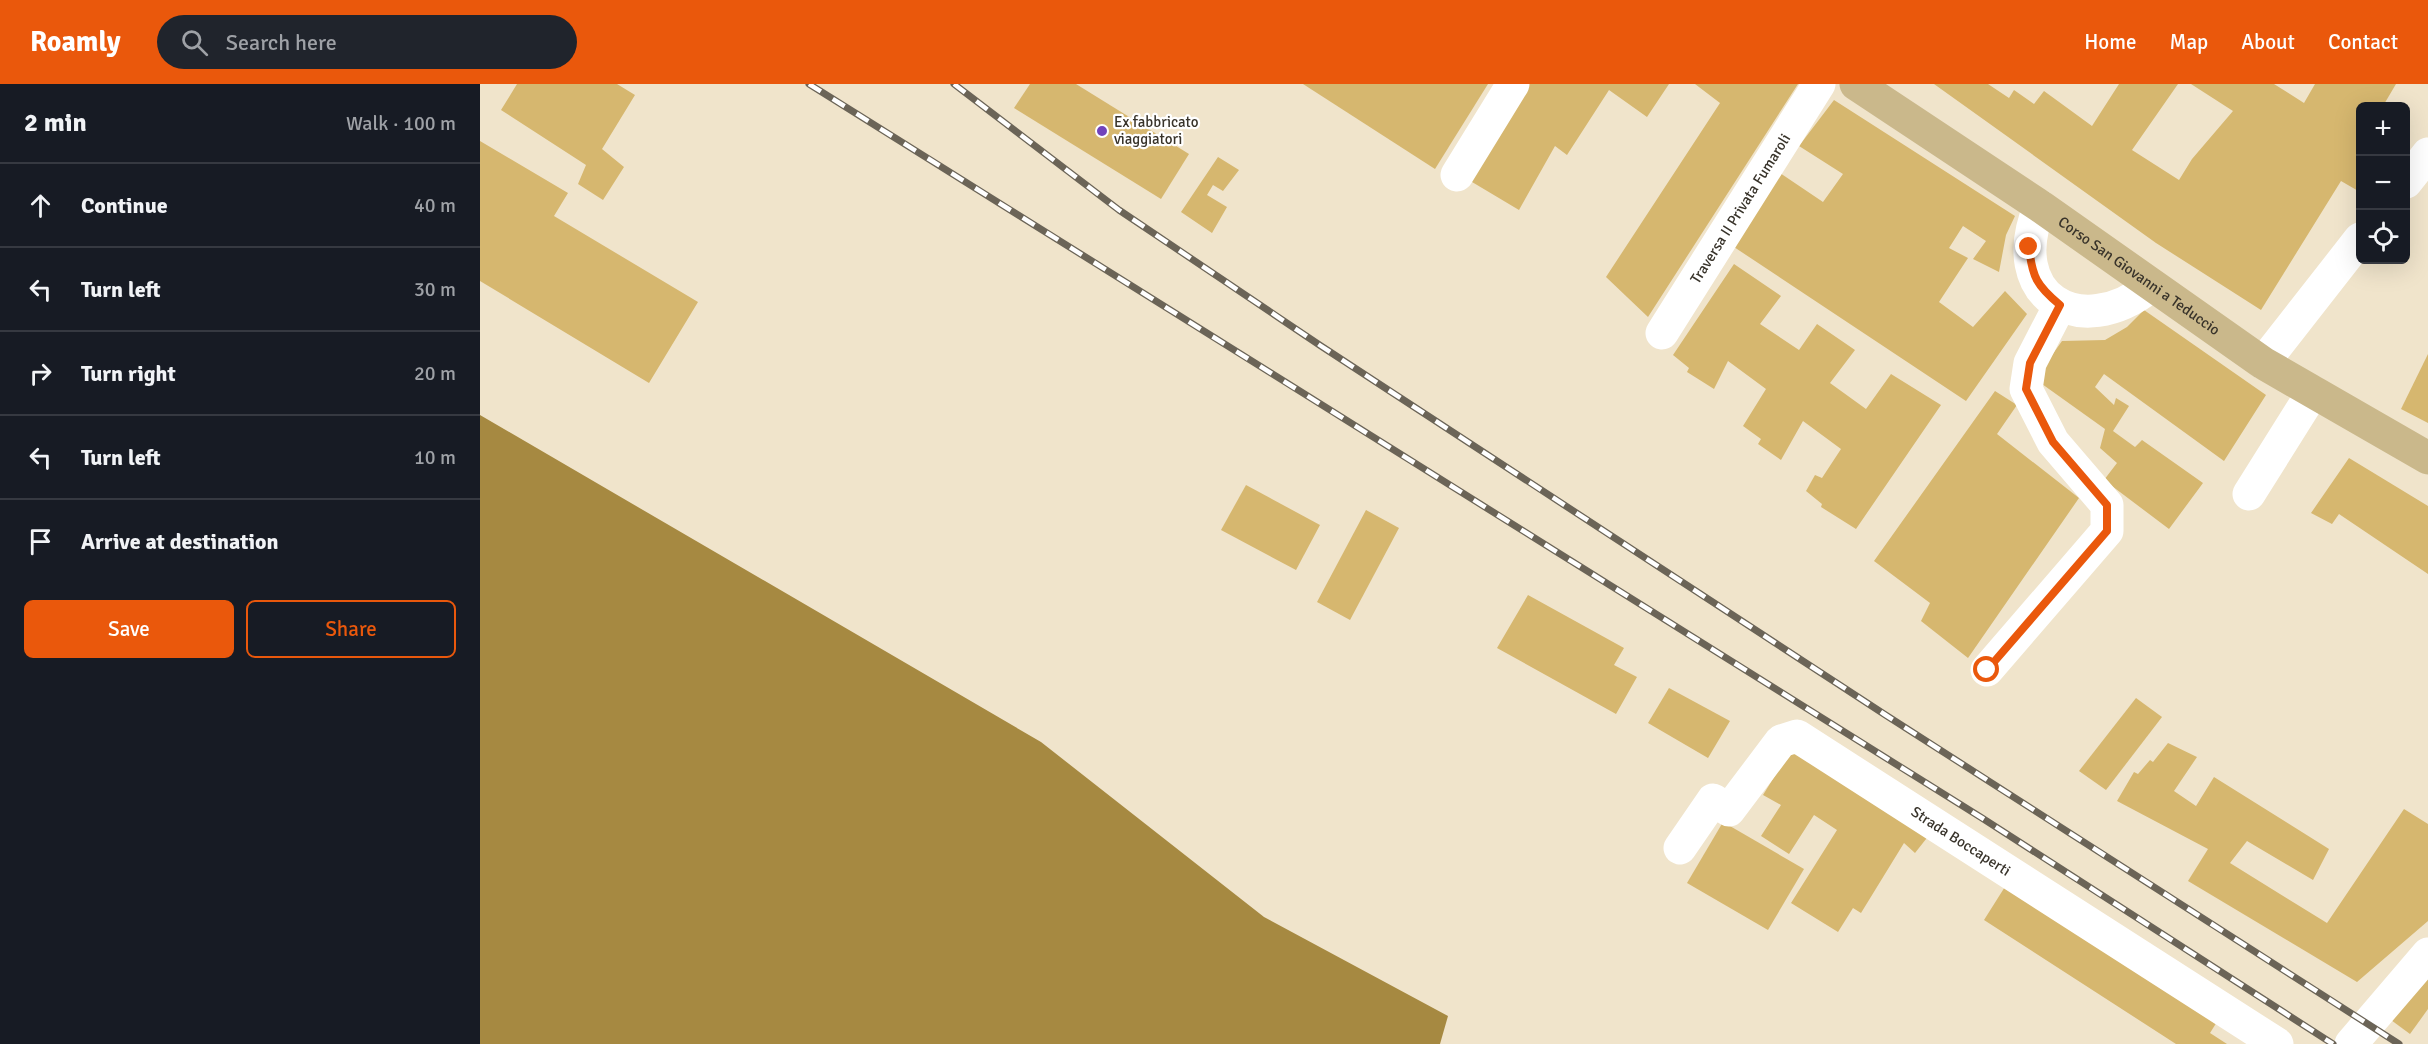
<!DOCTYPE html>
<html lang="en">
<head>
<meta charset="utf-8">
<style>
	:root { --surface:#171b24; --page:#20242c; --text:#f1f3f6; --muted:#9ea1a6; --line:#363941; --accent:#ea580c }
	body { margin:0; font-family:Signika,sans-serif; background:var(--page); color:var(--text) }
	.controls { position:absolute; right:18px; top:18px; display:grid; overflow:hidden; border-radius:9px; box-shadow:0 6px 24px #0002 }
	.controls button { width:54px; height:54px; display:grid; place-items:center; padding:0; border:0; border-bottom:2px solid var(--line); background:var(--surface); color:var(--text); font:30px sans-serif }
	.stop { position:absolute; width:18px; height:18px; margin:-14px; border:4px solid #ea580c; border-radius:50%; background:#fff }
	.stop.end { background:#ea580c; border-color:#fff; box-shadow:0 2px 6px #0008 }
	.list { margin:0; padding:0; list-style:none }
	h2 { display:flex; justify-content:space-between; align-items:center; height:78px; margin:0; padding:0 24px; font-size:26px }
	h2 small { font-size:20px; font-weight:400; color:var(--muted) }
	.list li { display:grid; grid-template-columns:39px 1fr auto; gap:18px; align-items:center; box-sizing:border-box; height:84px; padding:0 24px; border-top:2px solid var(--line) }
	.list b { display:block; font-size:22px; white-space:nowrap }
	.list em { font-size:20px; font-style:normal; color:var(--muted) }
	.actions { display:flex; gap:12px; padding:18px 24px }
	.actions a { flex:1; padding:14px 0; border:2px solid var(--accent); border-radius:9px; text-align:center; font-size:21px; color:var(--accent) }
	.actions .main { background:var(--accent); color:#fff }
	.icon { flex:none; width:33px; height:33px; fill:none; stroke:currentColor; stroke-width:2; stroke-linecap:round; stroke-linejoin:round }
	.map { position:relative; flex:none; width:1948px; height:960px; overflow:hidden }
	header { display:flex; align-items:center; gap:36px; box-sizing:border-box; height:84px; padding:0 30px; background:var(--accent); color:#fff }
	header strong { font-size:28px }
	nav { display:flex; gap:33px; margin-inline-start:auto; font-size:21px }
	.search { width:420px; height:54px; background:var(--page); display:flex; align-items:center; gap:15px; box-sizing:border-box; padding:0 21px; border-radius:33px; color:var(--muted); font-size:22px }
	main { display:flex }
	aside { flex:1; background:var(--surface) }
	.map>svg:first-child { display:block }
	.water { fill:#a68941 }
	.building { fill:#d6b76f }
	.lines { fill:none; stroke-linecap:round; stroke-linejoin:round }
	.minor { stroke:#fff; stroke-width:33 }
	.major { stroke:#cab88b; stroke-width:33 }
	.rail-casing { stroke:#6b6457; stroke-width:7 }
	.rail { stroke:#fff; stroke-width:4.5; stroke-dasharray:14; stroke-linecap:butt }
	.route { stroke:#ea580c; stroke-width:8 }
	.poi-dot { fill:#7143bb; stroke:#fff; stroke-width:2 }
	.labels { text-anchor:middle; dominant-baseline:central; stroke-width:4.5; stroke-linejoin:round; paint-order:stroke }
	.poi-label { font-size:15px; fill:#38332a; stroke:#fff; text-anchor:start }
	.street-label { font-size:15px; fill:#38332a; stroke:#fff }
</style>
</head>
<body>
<header>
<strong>Roamly</strong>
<div class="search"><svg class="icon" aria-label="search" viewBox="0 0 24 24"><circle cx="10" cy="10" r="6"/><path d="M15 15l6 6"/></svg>Search here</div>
<nav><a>Home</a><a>Map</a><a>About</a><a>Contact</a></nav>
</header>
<main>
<aside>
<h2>2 min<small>Walk · 100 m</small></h2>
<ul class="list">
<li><svg class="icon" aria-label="ahead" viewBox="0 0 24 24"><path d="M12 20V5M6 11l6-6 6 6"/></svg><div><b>Continue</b></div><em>40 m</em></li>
<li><svg class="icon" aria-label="left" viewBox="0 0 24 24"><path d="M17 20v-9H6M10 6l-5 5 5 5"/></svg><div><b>Turn left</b></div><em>30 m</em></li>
<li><svg class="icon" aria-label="right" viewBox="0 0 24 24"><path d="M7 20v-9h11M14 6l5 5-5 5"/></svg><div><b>Turn right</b></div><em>20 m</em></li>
<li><svg class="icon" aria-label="left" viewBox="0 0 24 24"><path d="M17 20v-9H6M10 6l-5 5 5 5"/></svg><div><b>Turn left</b></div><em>10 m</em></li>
<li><svg class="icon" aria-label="arrive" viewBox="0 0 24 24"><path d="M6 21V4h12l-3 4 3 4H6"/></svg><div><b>Arrive at destination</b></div></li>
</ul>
<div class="actions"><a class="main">Save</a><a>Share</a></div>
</aside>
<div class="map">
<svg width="1948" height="960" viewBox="0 0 1948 960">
	<rect width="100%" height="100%" fill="#f0e4cb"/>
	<path class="water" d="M0 331 561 658 784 833 968 932 960 960H0Z"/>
	<g class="building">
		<path d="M37 0H137L155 11 122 65 144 83 123 116 98 100 106 81 21 26Z"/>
		<path d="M550 0H596L709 70 681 115 534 24Z"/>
		<path d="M823 0H1008L955 85Z"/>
		<path d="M1048 0H1189L1167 33 1129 6 1087 71 1075 62 1039 126 987 95Z"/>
		<path d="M1215 0H1318L1168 233 1126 193 1240 19Z"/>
		<path d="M1454 0H1508L1529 14 1534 6 1554 20 1564 7 1612 42 1639 0H1698L1652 66 1699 96 1712 75 1753 27 1711 0H1794L1824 19 1835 0H1916L1903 22H1880V108L1861 97 1781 226 1676 159Z"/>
		<path d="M1354 16 1535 132 1526 151 1519 188 1493 175 1506 157 1483 142 1469 164 1488 174 1459 218 1493 243 1525 207 1547 230 1486 317 1254 163 1300 89 1343 118 1363 90 1319 62Z"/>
		<path d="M0 57 88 109 74 132 218 218 169 299 0 197Z"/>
		<path d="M738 73 759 86 743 107 733 101 727 111 747 123 732 149 701 128Z"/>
		<path d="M1254 180 1301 212 1280 240 1319 266 1337 240 1375 266 1350 299 1386 325 1411 290 1461 321 1376 445 1341 423 1342 420 1326 407 1335 391 1342 394 1361 365 1323 337 1301 376 1278 360 1281 355 1263 342 1286 305 1248 277 1234 305 1207 288 1209 284 1193 271Z"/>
		<path d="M1664 226 1786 311 1744 377 1624 290 1615 303 1634 321 1636 314 1649 322 1633 347 1655 363 1662 356 1723 399 1689 445 1624 396 1637 379 1620 364 1625 345 1555 295 1582 257 1625 256 1647 243Z"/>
		<path d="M1948 270V339L1921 325Z"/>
		<path d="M1515 307 1537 321 1517 350 1599 414 1488 574 1441 537 1450 519 1394 477Z"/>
		<path d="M1869 374 1948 422V490L1859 430 1852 440 1831 429Z"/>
		<path d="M766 401 840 441 816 486 741 446Z"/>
		<path d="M886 426 919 444 870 536 837 518Z"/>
		<path d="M1048 511 1144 564 1134 581 1157 593 1136 630 1017 564Z"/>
		<path d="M1189 604 1250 637 1228 674 1168 639Z"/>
		<path d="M1656 614 1682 633 1626 706 1599 687Z"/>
		<path d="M1688 659 1717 673 1694 707 1716 722 1734 693 1849 765 1833 796 1767 757 1750 779 1847 839 1924 725 1948 740V837L1877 898 1708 797 1728 765 1637 717 1654 688 1658 690 1670 676 1673 678Z"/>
		<path d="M1312 664 1450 750 1435 769 1424 759 1381 829 1373 824 1358 848 1311 819 1357 746 1334 731 1309 770 1281 752 1301 721 1283 711Z"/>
		<path d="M1243 738 1324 785 1288 846 1207 799Z"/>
		<path d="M1528 798 1740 933 1730 949 1747 960H1696L1504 836Z"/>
		<path d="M1948 888V925L1930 950 1911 936Z"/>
	</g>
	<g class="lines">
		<g class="minor">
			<path d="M977 91 1033 0"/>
			<path d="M1926 98 1948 70"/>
			<path d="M1560 122C1522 211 1599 260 1671 202"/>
			<path id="s1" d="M1182 249 1339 0"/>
			<path d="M1783 279 1880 155"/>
			<path d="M1769 410 1833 308"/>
			<path d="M1507 586 1627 447V421L1573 358 1546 305 1550 279 1580 221"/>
			<path id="s2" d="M1200 764 1233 716 1249 726 1301 657 1317 652 1797 960"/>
			<path d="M1871 960 1948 870"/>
		</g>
		<path class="major" id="s3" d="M1376 0 1560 122 1783 279 1948 374"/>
		<defs>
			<g id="rail">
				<path d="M329 0 1502 734 1853 960"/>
				<path d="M474 0 639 126 841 262 1404 630 1919 960"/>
			</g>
		</defs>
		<use href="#rail" class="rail-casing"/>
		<use href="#rail" class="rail"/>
	</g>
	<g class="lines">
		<path class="route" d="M1507 586 1627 447V421L1573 358 1546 305 1550 279 1580 221C1557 202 1552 193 1549 163"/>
	</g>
	<circle class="poi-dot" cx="622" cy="47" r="6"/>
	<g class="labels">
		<g class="poi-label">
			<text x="634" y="38">Ex fabbricato<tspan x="634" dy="17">viaggiatori</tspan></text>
		</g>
		<g class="street-label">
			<text stroke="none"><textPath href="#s1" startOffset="147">Traversa II Privata Fumaroli</textPath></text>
			<text stroke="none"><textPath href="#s3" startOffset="342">Corso San Giovanni a Teduccio</textPath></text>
			<text stroke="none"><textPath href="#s2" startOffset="375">Strada Boccaperti</textPath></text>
		</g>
	</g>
</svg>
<div class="controls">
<button>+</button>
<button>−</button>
<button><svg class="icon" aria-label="locate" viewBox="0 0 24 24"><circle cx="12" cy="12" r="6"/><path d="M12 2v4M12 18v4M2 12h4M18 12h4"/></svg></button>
</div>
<div class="stop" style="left:1507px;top:586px"></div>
<div class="stop end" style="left:1549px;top:163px"></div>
</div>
</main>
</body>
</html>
